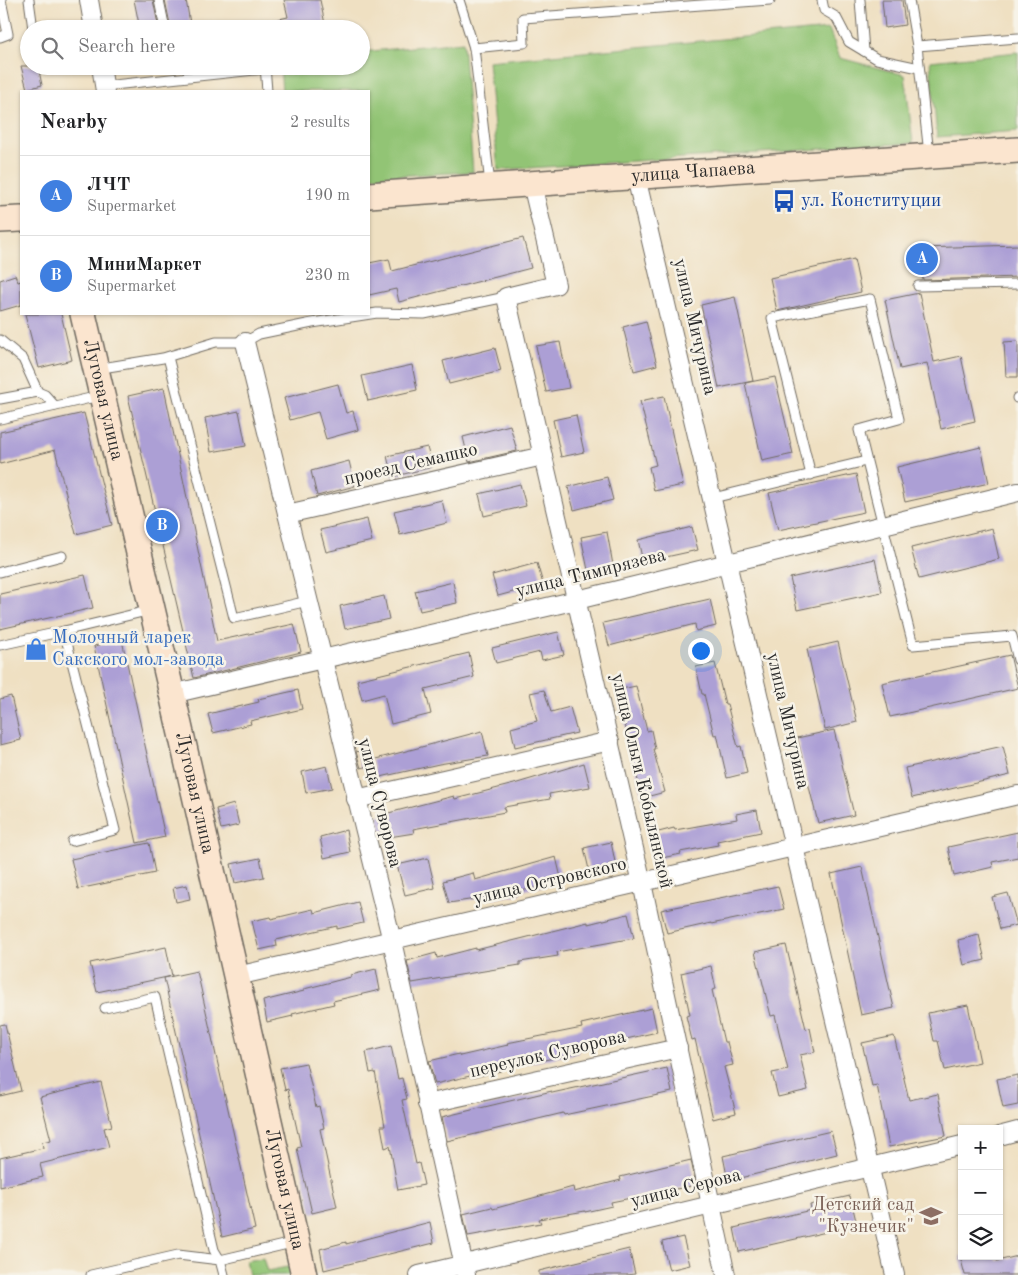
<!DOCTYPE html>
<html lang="en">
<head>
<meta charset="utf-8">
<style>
	:root { --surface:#fff; --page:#f2f2f2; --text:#202124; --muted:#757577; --line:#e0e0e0; --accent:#d1495b }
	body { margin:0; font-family:"Old Standard TT",serif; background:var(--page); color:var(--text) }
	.controls { position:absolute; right:15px; bottom:15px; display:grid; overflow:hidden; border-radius:0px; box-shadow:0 1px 4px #0004 }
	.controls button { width:45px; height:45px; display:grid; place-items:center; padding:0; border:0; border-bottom:1px solid var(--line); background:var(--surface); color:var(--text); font:25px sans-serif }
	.you { position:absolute; left:700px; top:650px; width:18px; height:18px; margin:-12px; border:4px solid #fff; border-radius:50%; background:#1a73e8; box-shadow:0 0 0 8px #1a73e833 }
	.badge { display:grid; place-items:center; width:32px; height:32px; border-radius:50%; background:var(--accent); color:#fff; font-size:16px; font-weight:700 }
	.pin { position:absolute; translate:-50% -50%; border:2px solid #fff; box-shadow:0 1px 5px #0006 }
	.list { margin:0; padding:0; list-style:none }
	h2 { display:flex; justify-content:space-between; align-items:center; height:65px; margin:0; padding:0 20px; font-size:21px }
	h2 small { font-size:16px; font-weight:400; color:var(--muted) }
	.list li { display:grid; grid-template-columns:32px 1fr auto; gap:15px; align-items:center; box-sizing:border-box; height:80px; padding:0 20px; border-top:1px solid var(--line) }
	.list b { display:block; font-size:19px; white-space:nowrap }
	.list p { margin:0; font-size:16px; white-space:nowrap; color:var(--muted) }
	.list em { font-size:16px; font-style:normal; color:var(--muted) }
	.icon { flex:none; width:28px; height:28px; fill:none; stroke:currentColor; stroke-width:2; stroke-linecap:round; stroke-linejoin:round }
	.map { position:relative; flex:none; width:1018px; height:1275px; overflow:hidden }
	.search { position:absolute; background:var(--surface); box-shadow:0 1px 4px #0004; left:20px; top:20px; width:350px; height:55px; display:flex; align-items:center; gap:12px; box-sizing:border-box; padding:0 18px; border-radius:28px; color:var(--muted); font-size:19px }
	.panel { position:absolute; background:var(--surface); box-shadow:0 1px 4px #0004; left:20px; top:90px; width:350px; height:225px; border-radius:0px }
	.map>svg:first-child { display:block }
	.green { fill:#92c474; stroke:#5e7850 }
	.building { fill:#ac9fd5 }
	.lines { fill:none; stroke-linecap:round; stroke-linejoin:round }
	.lane-casing { stroke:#706a60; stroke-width:11 }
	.street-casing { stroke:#706a60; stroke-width:20 }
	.secondary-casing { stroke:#706a60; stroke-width:28 }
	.lane { stroke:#fff; stroke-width:9 }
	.street { stroke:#fff; stroke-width:18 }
	.secondary { stroke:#fbe5cf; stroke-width:25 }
	.labels { text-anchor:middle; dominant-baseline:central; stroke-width:5; stroke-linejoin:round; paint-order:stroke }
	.street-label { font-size:19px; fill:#2b2b2b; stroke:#f7f3e8 }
	.transit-label { font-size:19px; fill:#164399; stroke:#f7f3e8; text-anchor:start }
	.shop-label { font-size:19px; fill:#366cbe; stroke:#f7f3e8; text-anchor:start }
	.education-label { font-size:19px; fill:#785e54; stroke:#f7f3e8; text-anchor:end }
</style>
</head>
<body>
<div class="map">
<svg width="1018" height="1275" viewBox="0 0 1018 1275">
	<rect width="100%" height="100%" fill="#f7f3e8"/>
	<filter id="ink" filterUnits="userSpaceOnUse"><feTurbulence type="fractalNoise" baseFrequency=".02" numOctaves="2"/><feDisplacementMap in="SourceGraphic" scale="10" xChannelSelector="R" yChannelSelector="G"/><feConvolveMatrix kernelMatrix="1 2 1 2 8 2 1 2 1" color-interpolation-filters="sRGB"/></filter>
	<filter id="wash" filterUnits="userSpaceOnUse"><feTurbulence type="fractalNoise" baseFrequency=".0096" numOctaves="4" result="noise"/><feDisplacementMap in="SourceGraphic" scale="20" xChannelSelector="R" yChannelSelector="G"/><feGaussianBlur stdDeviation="1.12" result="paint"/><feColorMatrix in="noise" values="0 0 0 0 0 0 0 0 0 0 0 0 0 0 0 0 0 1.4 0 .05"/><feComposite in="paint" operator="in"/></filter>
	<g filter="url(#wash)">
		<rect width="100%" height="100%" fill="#efe0c2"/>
		<g class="green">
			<path d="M829 29 840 58 905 75 913 143 498 170 488 61Z"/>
			<path d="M463 42 473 172 369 177V91H282L280 66H361V52Z"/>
			<path d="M1018 52V131L937 137 930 61Z"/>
			<path d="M263 1258 267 1271 292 1266 295 1275H249L246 1261Z"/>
		</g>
		<g id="blocks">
			<g class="building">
				<path d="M134 0H153L159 29H140Z"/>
				<path d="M165 0H186L191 29H171Z"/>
				<path d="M284 0H320L326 29H262L261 23 288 17Z"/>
				<path d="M882 0H902L905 25 885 28Z"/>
				<path d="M21 66H38L42 85 27 89Z"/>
				<path d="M523 238 531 268 399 302 396 289 369 295V263L389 259 392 271Z"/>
				<path d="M1018 245V277L923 280 922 248Z"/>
				<path d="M854 259 861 292 777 311 770 278Z"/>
				<path d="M15 275 18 282 21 281V305L0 311V280Z"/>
				<path d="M919 293 934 362 961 356 975 421 941 429 927 363 900 369 885 300Z"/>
				<path d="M735 297 753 381 719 388 701 305Z"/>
				<path d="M25 314H61L72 360 39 368Z"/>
				<path d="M646 321 657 365 634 371 623 327Z"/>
				<path d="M1018 341V377H1006L1004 342Z"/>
				<path d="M560 342 569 388 546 392 536 346Z"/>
				<path d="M495 348 501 371 449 384 443 361Z"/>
				<path d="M412 365 417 390 368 401 362 376Z"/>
				<path d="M775 377 793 454 762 461 745 383Z"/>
				<path d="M338 384 346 413 353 411 358 430 326 439 318 412 290 420 284 398Z"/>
				<path d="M164 388 217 641 294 624 301 652 194 678 128 396Z"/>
				<path d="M664 396 683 485 654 491 649 467 656 465 640 401Z"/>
				<path d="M239 411 246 446 211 452 205 418Z"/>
				<path d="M84 413 112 525 76 534 55 450 0 464V432Z"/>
				<path d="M576 415 584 452 561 457 553 420Z"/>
				<path d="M510 425 517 451 469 462 463 437Z"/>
				<path d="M427 447 432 467 392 477 387 456Z"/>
				<path d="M981 447 989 483 905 502 897 467Z"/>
				<path d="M349 461 355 486 317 496 311 471Z"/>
				<path d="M856 474 864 512 778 530 769 493Z"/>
				<path d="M607 477 613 500 574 510 568 487Z"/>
				<path d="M520 484 526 506 484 516 479 494Z"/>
				<path d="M442 500 447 523 400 535 394 511Z"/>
				<path d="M367 519 372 541 326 552 320 530Z"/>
				<path d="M692 527 698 550 643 562 638 540Z"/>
				<path d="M992 528 999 559 919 579 911 548Z"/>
				<path d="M607 532 613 565 588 570 581 537Z"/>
				<path d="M875 559 882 592 797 610 790 578Z"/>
				<path d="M537 563 543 584 498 596 492 575Z"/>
				<path d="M85 575 93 608 0 629V594Z"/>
				<path d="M453 582 457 603 420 611 415 591Z"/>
				<path d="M384 596 389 619 345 629 340 606Z"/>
				<path d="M710 599 716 626 696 631 695 624 609 646 603 623Z"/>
				<path d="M558 632 564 655 542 660 540 652 496 663 492 648Z"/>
				<path d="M122 640 165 837 137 843 94 646Z"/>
				<path d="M838 642 857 722 825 730 807 649Z"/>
				<path d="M469 653 474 677 425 689 431 714 391 724 384 694 362 700 357 680Z"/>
				<path d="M1010 655 1018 688 890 717 882 683Z"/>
				<path d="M715 663 725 704H727L738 747 741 746 747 773 727 778 717 734 714 735 704 694H702L696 667Z"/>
				<path d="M636 686 647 731 651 730 655 749H653L665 792 642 798 617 690Z"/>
				<path d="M298 690 302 709 250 721 251 724 213 733 208 714 259 702 258 699Z"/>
				<path d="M544 690 551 712 570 707 577 733 515 747 511 728 537 721 530 693Z"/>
				<path d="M11 696 21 740 0 745V699Z"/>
				<path d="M834 730 854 815 818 823 797 738Z"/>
				<path d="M482 731 488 756 439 764 376 778 372 760Z"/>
				<path d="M1003 746 1010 775 912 798 905 768Z"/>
				<path d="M365 749 369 766 361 768 356 752Z"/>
				<path d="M584 763 590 787 549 794 550 799 504 807 505 812 413 829 414 833 383 838 377 816 454 796 455 799 514 784Z"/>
				<path d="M327 766 332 788 306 793 302 772Z"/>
				<path d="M234 804 239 825 221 829 216 809Z"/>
				<path d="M757 810 761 832 717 841 718 845 680 852 681 854 657 859 651 834 674 828 675 830 737 819 736 814Z"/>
				<path d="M346 830 350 852 324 858 320 837Z"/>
				<path d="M1018 832V857L992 862 993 867 954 876 948 847Z"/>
				<path d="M611 842 615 862 609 864 610 870 590 874 584 848Z"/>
				<path d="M149 843 155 873 78 889 71 859Z"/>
				<path d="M556 857 562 882 520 891 521 894 490 899 489 897 449 903 443 881 473 873 475 880Z"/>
				<path d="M260 858 264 877 235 883 231 864Z"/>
				<path d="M428 858 435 888 405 895 397 865Z"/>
				<path d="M862 867 894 1008 861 1015 831 874Z"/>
				<path d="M187 885 190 899 176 902 173 888Z"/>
				<path d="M778 886 784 909 711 924V923L667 933 661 910Z"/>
				<path d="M1008 893 1017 925 1000 929 992 897Z"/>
				<path d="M358 902 363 923 337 929V926L276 940 277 946 259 950 252 921 270 917 271 919 313 909 314 913Z"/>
				<path d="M628 914 634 938 557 952 558 956 520 962V965L412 983 407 961 436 953 437 958 476 948V950L588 922V924Z"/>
				<path d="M979 935 985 960 964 965 958 940Z"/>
				<path d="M786 945 806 1029 810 1028 815 1052 800 1055 808 1090 778 1097 772 1073 788 1070 775 1015 771 1016 755 952Z"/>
				<path d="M166 947 172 976 97 992 90 963Z"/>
				<path d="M711 966 716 989 712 990 724 1042H727L733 1065 724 1067 736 1113 713 1119 695 1039 692 1040 686 1016 690 1015 681 973Z"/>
				<path d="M376 969 380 990 333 1001 334 1004 292 1014 293 1016 267 1022 263 1001 304 991V989L351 977V975Z"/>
				<path d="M197 971 255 1229 222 1237 164 978Z"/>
				<path d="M968 1005 980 1062 945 1070 938 1041H934L928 1013Z"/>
				<path d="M652 1008 657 1032 578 1050V1053L501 1069V1071L471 1078 470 1076 435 1084 429 1061 459 1054 460 1056 508 1045 507 1043 582 1028 581 1024Z"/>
				<path d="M5 1024 21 1091 0 1096V1025Z"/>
				<path d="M894 1036 909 1100 938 1094 946 1136 889 1147 877 1085 872 1086 862 1043Z"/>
				<path d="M391 1046 398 1079 402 1078 407 1099 402 1100 416 1164 419 1163 424 1185 398 1190 390 1146 385 1148 381 1126H385L375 1072 370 1073 366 1052Z"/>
				<path d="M306 1063 316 1107 319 1106 324 1128 320 1129 337 1207 312 1213 297 1148 301 1147 288 1089 285 1090 280 1068Z"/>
				<path d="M667 1068 672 1092 564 1115 563 1113 447 1141 442 1117 552 1091V1093Z"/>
				<path d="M1018 1075V1105L1003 1108 997 1079Z"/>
				<path d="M101 1082 112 1126 104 1128 109 1147 40 1164 43 1177 0 1187V1158L43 1148 42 1142 51 1140 40 1097Z"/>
				<path d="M831 1131 837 1154 728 1181 723 1156Z"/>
				<path d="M691 1160 696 1185 611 1202 612 1206 585 1212V1211L539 1219 541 1223 468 1236 463 1214 492 1207 493 1209 573 1187 574 1192 621 1180 620 1177Z"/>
				<path d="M850 1196 857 1225 739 1252 734 1228 811 1210 810 1205Z"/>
				<path d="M430 1222 434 1243 324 1270 320 1249 346 1242V1244Z"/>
				<path d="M683 1237 690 1265 669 1270 662 1242Z"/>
				<path d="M629 1249 635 1274 626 1275H539V1271Z"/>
				<path d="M960 1256H996L997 1261 1018 1256V1275H965Z"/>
			</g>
		</g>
	</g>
	<g filter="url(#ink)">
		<use href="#blocks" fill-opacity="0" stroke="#706a60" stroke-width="1"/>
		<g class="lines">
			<defs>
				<g id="lane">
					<path d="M29 0 33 29"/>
					<path d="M159 0 165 29"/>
					<path d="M459 0 474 48"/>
					<path d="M822 0 824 10 836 17 849 42 864 51"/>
					<path d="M860 0 864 51 877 59 919 68"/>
					<path d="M909 0 917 46"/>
					<path d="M0 37 8 34 1 0"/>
					<path d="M265 66 267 91"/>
					<path d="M104 86 265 69"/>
					<path d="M929 154 917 46 1018 38"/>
					<path d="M490 184 474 48 524 43 523 18 770 0"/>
					<path d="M918 286 1018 284"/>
					<path d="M0 340 23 359 38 392"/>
					<path d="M168 357 234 618 308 601"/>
					<path d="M96 369 163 358 216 342H245L259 334 312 323 377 313 424 314 506 297"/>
					<path d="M1017 398H1018"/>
					<path d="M0 399 38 392 45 395 55 406"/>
					<path d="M0 419 99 396"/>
					<path d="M811 475 772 318 870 299 899 419 859 430 913 645 1012 636 1018 660"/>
					<path d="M713 498 866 461"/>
					<path d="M0 572 62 556"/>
					<path d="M0 645 64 631"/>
					<path d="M72 841 115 830 64 631 151 610"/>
					<path d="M105 1008 155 997 214 1250 220 1260 296 1242"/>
					<path d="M91 1275 178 1255 220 1260 224 1275"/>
				</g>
				<g id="street">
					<path d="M89 0 94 29"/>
					<path d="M101 66 105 91"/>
					<path d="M636 177 895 1275"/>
					<path d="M532 184 556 285 506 297 642 883 726 1275"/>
					<path d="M245 342 392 941 466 1275"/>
					<path d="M287 514 543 456"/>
					<path d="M172 694 577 600 1018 492"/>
					<path d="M356 799 610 741"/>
					<path d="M237 976 1018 795"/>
					<path d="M427 1104 678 1048"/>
					<path d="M999 1136 1018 1131"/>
					<path d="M419 1275 962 1145"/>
				</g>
				<g id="secondary">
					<path id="s1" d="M369 195 1018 150"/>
					<path d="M0 220 21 219"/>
					<path id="s2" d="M83 314 172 694 304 1275"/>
				</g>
			</defs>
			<use href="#lane" class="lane-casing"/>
			<use href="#street" class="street-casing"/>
			<use href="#secondary" class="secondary-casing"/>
			<use href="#lane" class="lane"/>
			<use href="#street" class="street"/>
			<use href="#secondary" class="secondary"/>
		</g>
	</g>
	<defs>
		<symbol id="bus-bare" viewBox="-9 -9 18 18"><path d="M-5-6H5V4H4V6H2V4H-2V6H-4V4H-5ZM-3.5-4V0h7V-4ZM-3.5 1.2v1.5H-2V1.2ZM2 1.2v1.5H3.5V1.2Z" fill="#1a4fb4" stroke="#f7f3e8" stroke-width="2.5" paint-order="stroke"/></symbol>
		<symbol id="shop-bare" viewBox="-9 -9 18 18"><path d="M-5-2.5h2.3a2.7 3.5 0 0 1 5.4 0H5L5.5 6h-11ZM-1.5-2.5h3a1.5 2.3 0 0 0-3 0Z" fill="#3f7fe0" stroke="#f7f3e8" stroke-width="2.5" paint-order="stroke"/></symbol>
		<symbol id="school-bare" viewBox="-9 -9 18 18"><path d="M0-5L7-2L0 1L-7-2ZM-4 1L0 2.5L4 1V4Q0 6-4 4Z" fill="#8d6e63" stroke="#f7f3e8" stroke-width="2.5" paint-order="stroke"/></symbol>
	</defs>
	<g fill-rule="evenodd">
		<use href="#bus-bare" x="768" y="185" width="32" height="32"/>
		<use href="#shop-bare" x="20" y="633" width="32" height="32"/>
		<use href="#school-bare" x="915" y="1200" width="32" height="32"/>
	</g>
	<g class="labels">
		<g class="street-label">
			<text stroke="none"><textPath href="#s1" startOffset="325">улица Чапаева</textPath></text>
			<text transform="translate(694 327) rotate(77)">улица Мичурина</text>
			<text stroke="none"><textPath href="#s2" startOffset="88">Луговая улица</textPath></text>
			<text transform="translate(411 465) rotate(-13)">проезд Семашко</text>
			<text transform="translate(591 574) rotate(-14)">улица Тимирязева</text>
			<text transform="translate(787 721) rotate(77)">улица Мичурина</text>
			<text transform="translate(641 781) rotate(77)">улица Ольги Кобылянской</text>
			<text stroke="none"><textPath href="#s2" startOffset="492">Луговая улица</textPath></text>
			<text transform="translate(379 803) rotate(76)">улица Суворова</text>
			<text transform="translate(550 882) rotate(-13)">улица Островского</text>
			<text transform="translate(548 1055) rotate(-13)">переулок Суворова</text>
			<text stroke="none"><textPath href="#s2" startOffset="898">Луговая улица</textPath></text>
			<text transform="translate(686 1189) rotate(-14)">улица Серова</text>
		</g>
		<g class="transit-label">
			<text x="801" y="201">ул. Конституции</text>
		</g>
		<g class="shop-label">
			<text x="52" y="638">Молочный ларек<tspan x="52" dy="22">Сакского мол-завода</tspan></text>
		</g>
		<g class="education-label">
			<text x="914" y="1205">Детский сад<tspan x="914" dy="22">"Кузнечик"</tspan></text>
		</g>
	</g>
</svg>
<div class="controls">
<button>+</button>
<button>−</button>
<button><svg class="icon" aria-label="layers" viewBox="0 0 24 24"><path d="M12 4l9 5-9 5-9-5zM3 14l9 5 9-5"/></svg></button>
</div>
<div class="you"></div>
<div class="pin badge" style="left:922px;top:259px;background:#3f7fe0">A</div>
<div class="pin badge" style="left:162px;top:526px;background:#3f7fe0">B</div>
<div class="search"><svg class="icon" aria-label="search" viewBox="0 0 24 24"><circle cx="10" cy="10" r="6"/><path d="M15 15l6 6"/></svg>Search here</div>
<section class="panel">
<h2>Nearby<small>2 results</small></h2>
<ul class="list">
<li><span class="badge" style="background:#3f7fe0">A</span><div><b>ЛЧТ</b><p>Supermarket</p></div><em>190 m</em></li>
<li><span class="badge" style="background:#3f7fe0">B</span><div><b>МиниМаркет</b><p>Supermarket</p></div><em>230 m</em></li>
</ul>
</section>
</div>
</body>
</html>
